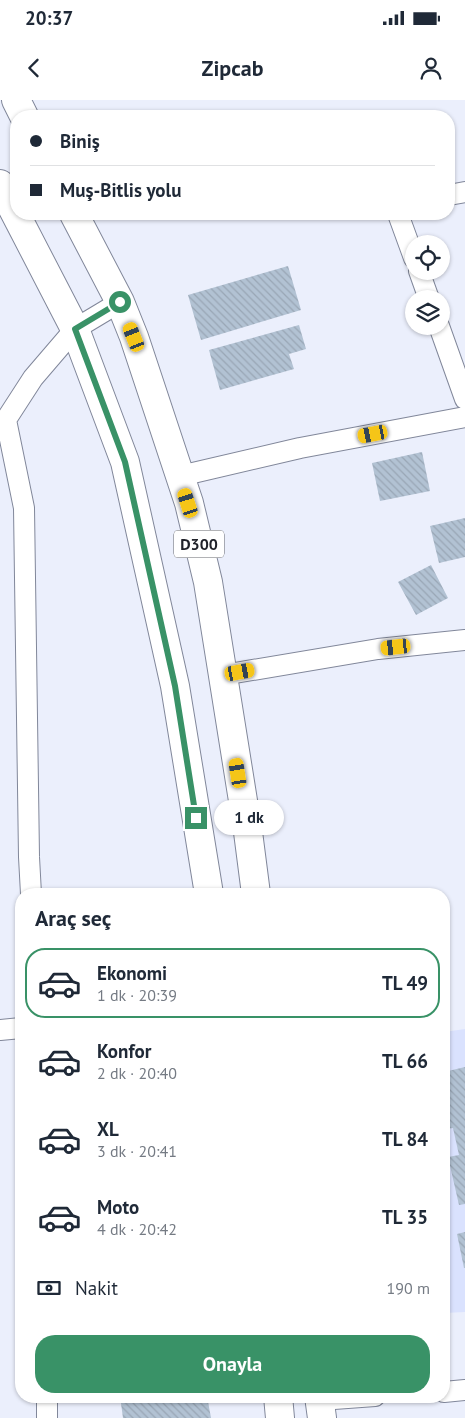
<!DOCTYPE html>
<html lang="tr">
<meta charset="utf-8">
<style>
body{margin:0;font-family:"PT Sans",sans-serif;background:#f6f6f7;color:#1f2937;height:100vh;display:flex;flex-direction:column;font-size:19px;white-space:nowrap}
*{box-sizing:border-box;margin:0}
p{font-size:16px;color:#747a83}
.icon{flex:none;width:28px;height:28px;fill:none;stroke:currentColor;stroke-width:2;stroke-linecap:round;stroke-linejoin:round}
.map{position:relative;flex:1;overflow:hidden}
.drawer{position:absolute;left:15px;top:788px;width:435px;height:515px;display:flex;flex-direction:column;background:#fff;border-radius:20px;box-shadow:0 1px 4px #0004}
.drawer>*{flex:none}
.banner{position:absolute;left:10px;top:10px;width:445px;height:110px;border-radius:20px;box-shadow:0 1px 4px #0004;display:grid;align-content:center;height:110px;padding:0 20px;background:#fff}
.tools{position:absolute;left:405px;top:135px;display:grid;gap:10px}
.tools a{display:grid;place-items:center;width:45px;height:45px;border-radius:50%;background:#fff;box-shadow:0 1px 4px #0004;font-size:25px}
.end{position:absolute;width:22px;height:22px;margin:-11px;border:6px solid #399267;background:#fff;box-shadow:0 0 0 2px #fff}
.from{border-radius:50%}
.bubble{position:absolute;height:35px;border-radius:18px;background:#fff;box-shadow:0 1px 4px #0004;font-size:16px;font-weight:700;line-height:35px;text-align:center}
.car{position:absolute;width:15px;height:30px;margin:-15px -8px;border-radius:6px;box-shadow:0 0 4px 1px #0007;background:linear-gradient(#f5c518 24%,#345 0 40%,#f5c518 0 76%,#345 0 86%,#f5c518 0)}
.banner b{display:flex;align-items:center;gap:18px;height:48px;font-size:19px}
.banner b+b{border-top:1px solid #e0e1e3}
.banner i{width:12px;height:12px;background:#1f2937}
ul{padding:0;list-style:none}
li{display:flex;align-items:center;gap:15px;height:70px;margin:0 10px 8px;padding:0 10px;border:2px solid transparent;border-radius:20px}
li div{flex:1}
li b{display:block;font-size:19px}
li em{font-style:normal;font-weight:700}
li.current{border-color:#399267}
li>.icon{width:45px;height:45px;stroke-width:1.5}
h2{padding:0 20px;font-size:22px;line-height:60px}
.pay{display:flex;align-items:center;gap:12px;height:55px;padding:0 20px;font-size:19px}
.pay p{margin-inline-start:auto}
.cta{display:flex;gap:10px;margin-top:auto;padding:10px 20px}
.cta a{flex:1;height:58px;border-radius:20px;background:#399267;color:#fff;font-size:20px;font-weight:700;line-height:58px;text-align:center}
.status{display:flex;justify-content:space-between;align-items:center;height:35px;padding:0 25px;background:#fff;direction:ltr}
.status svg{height:14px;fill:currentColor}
header{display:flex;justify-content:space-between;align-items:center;height:65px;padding:0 20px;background:#fff;font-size:22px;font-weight:700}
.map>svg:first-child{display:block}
.built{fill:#dae2fe}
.building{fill:url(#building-back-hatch)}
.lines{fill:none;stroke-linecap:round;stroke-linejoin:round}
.street-casing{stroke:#81879a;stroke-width:22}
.highway-casing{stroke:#81879a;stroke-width:30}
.street{stroke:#fff;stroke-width:20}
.highway{stroke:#fff;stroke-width:28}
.route{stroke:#399267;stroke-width:6}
.labels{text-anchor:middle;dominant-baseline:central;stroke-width:4.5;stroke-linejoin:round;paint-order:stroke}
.shield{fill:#fff;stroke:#63646a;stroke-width:1}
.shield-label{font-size:16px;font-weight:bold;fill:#20222a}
</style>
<div class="status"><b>20:37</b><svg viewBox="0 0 49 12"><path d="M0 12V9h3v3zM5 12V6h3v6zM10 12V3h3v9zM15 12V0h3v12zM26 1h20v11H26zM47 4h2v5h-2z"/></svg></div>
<header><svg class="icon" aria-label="back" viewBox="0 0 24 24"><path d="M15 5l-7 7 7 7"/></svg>Zipcab<svg class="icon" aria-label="person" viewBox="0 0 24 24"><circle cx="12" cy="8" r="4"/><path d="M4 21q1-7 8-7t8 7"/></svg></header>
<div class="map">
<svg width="465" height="1318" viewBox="0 0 465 1318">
<defs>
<pattern id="building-back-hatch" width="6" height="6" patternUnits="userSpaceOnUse" patternTransform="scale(1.25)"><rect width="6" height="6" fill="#b2c2d3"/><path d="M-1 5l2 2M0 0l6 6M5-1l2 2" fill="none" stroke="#99a6b5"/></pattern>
</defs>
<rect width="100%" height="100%" fill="#ebeffc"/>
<path class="built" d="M465,929V1212L444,1213V932Z"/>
<path class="building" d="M288,166L301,210L201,240L188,195Z
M299,225L306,249L289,254L294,269L220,290L209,250Z
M422,352L430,391L380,401L372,363Z
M465,418V457L439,463L430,426Z
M431,465L448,498L416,515L398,482Z
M465,967V1104L459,1105L448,1057L459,1055L453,1028L445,1029L444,1025V972Z
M465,1132V1168H464L457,1134Z
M120,1296H207L211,1318H123Z"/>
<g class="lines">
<g class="street-casing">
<path id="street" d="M449,95L465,92
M398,114L414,158
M419,171L429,199
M439,226L465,299
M6,320L24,408L29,757L31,794
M0,329L33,278L75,229L120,202
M180,376L300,348L465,317
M223,575L378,549L465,540
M0,930L21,928
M444,1292L465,1290
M47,1296V1318
M320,1300L375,1296"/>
</g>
<g class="highway-casing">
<path id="highway" d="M16,0L24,16
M0,84L75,229L125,362L175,586L209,794
M74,114L120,202L134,237L189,403L208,482L248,732L256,794
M278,1296L280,1318
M319,1296L322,1318"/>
</g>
<use href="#street" class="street"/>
<use href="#highway" class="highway"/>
</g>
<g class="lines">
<path class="route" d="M120,202L75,229L125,362L175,586L196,718"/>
</g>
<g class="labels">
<rect class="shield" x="174" y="430.5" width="50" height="27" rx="4"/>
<g class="shield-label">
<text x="199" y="444">D300</text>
</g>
</g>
</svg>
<div class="tools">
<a><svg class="icon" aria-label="locate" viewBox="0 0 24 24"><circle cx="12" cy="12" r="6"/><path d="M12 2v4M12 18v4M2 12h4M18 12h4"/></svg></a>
<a><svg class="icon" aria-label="layers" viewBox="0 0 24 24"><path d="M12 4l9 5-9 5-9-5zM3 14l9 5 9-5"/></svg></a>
</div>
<i class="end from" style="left:120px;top:202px"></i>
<i class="end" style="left:196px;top:718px"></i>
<div class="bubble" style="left:214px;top:700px;width:70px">1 dk</div>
<i class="car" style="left:134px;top:237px;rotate:338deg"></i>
<i class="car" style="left:373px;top:334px;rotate:259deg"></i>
<i class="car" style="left:188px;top:403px;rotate:342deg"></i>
<i class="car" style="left:396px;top:547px;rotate:264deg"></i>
<i class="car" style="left:240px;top:572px;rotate:80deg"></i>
<i class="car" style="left:238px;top:673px;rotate:351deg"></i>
<div class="banner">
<b><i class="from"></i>Biniş</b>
<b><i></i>Muş-Bitlis yolu</b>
</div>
<section class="drawer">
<h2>Araç seç</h2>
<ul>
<li class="current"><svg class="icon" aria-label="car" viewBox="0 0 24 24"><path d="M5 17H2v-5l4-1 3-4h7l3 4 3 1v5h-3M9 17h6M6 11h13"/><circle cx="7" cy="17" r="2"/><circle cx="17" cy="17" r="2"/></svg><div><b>Ekonomi</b><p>1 dk · 20:39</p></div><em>TL 49</em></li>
<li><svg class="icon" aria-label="car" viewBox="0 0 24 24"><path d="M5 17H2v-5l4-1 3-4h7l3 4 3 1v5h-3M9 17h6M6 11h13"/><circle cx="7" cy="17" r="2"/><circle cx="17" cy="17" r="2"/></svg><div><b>Konfor</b><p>2 dk · 20:40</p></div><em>TL 66</em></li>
<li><svg class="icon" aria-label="car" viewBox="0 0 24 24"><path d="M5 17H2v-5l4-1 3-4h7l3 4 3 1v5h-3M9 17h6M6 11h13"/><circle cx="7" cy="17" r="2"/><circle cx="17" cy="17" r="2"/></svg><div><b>XL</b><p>3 dk · 20:41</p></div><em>TL 84</em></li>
<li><svg class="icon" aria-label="car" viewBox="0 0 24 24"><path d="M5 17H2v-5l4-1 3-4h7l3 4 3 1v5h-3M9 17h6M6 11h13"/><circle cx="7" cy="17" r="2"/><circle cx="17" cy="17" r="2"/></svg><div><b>Moto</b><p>4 dk · 20:42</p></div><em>TL 35</em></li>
</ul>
<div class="pay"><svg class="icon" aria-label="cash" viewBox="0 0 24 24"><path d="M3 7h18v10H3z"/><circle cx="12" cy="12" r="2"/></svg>Nakit<p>190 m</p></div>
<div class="cta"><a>Onayla</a></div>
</section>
</div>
